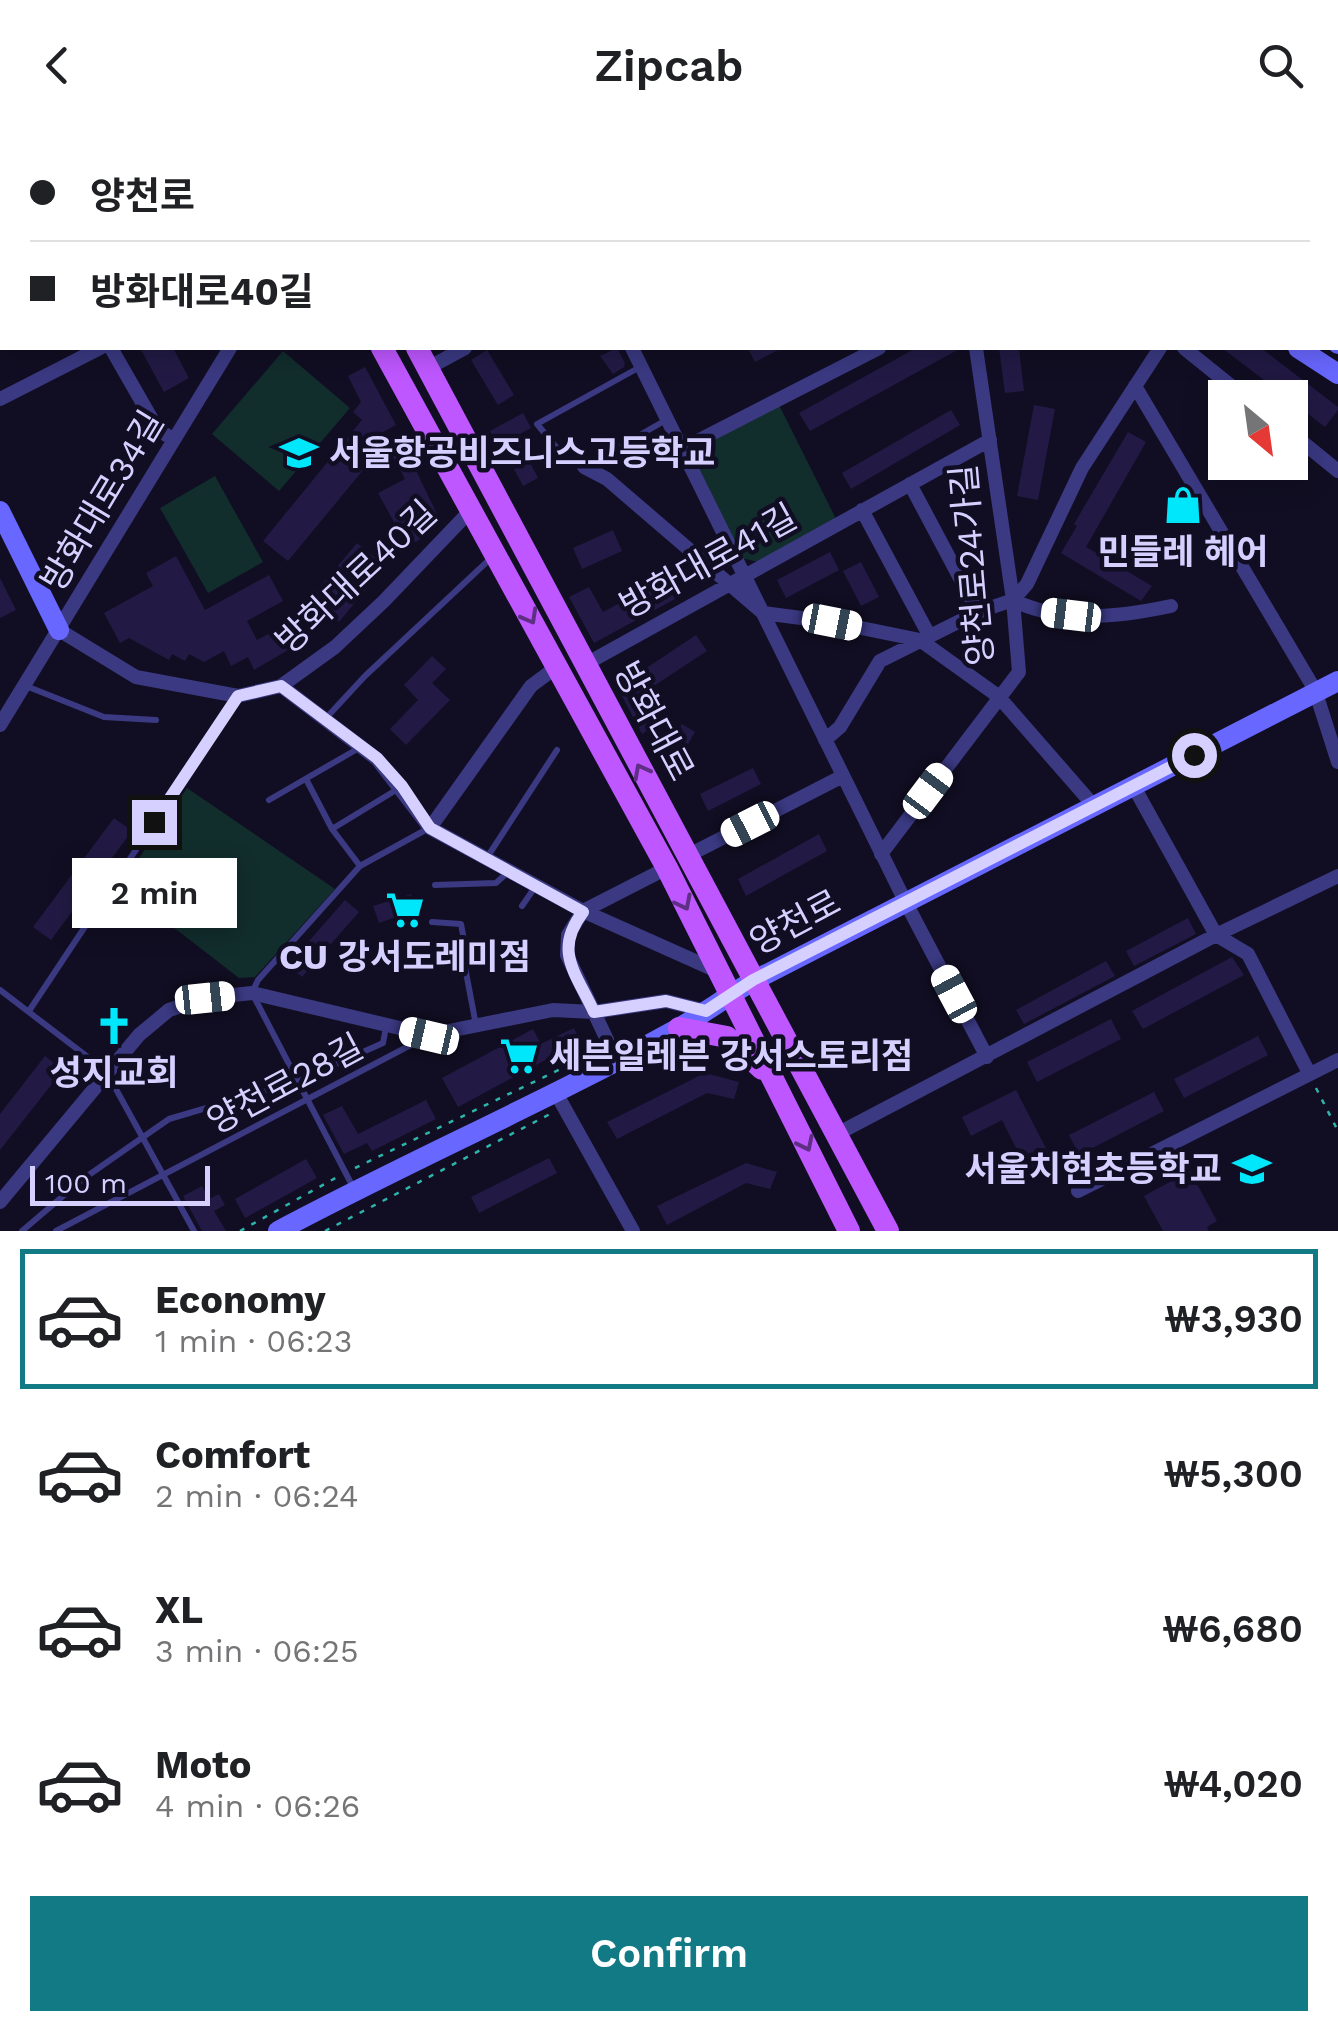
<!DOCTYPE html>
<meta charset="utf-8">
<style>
body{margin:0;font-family:"Work Sans","Noto Sans KR",sans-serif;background:#f2f2f2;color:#202124;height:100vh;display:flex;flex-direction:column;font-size:38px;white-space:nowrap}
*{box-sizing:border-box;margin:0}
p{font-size:32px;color:#757577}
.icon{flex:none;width:55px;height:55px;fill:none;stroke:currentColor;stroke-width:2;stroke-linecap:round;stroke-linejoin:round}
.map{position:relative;height:1101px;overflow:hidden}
.drawer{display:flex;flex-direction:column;background:#fff;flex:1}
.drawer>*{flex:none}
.hud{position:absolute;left:0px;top:0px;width:1340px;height:220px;box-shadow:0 5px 25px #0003;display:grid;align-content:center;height:220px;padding:0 30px;background:#fff}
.needle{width:65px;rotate:151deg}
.fabs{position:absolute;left:1208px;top:250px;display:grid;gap:20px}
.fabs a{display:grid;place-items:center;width:100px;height:100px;border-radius:0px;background:#fff;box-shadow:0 5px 25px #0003;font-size:50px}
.scale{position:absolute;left:30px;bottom:25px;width:180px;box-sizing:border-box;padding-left:10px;border:5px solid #d5d0ff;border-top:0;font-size:28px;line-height:35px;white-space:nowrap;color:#d5d0ff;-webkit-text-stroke:8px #110e23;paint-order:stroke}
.end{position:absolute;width:45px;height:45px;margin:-22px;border:12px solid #d5d0ff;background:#111;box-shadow:0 0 0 5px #111}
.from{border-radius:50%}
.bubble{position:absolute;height:70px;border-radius:0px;background:#fff;box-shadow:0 5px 25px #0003;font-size:32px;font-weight:600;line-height:70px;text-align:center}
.car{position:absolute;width:30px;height:60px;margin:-30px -15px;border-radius:12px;box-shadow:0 0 8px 2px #0007;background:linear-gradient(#fff 24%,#345 0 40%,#fff 0 76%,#345 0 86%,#fff 0)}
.hud b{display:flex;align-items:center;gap:35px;height:95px;font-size:38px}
.hud b+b{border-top:2px solid #e0e0e0}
.hud i{width:25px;height:25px;background:#202124}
ul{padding:18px 0 0;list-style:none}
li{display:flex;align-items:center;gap:30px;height:140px;margin:0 20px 15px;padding:0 10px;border:5px solid transparent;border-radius:0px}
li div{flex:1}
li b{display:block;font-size:38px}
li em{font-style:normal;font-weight:600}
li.on{border-color:#127a85}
li>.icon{width:90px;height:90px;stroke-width:1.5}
.primary-button{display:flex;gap:20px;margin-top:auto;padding:20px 30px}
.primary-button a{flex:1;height:115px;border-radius:0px;background:#127a85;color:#fff;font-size:40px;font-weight:600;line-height:115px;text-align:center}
header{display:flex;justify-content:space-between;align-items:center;height:130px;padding:0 30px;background:#fff;font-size:45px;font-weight:600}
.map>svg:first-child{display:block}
.green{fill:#112d2c}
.building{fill:#221a44}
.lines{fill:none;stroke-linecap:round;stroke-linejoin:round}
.path{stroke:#2eb5ab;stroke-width:2.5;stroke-dasharray:5 8;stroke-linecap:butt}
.lane{stroke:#3a3982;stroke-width:6}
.street{stroke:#3a3982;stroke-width:14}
.secondary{stroke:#6867ff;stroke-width:20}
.primary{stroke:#be57ff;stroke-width:22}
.oneway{stroke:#5f2f86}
.route{stroke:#d5d0ff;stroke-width:12}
.labels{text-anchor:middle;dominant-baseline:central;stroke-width:9;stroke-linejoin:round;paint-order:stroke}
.poi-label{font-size:35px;font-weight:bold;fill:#d5d0ff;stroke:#110e23}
.street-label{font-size:35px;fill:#d5d0ff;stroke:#110e23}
</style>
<header><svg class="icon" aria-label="back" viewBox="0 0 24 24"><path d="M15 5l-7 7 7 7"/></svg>Zipcab<svg class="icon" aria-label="search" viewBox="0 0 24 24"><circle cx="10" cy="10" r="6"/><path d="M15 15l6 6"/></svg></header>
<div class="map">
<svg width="1338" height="1101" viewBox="0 0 1338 1101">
<rect width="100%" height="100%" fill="#110e23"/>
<path class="green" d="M283,221L350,278L279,361L212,304Z
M779,275L836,389L758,432L742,428L695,330L701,313Z
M215,346L263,432L208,463L160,378Z
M187,658L335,759L255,847L239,848L120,756Z"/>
<path class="building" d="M140,218H173L189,248L164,262Z
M617,218L625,233L624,237L613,244L600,226Z
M748,218H782L755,232Z
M916,218H961L810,301L799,283Z
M999,218H1019L1024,261L1005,263Z
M1222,218H1261L1338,277V280L1325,297Z
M487,220L514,265L498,275L471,230Z
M365,237L396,295L372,308L383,316L288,431L263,411L362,290L353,282L361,272L348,246Z
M1034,275L1055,279L1038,370L1017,366Z
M951,280L960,295L851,359L842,343Z
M523,283L531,298L516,306L538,348L523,356L501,314L498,316L490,301Z
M1128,302L1146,312L1086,417L1152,456L1141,471L1061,423L1077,396L1074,394Z
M403,314L439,388L429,405L407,416L378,363L405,349L393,327Z
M613,400L622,421L582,439L573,418Z
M357,413L385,436L339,492L311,468Z
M830,422L839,440L786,468L777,450Z
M176,426L205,480L269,445L283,471L247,491L257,510L293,491L296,496L302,493L310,507L254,540L248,527L231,536L224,521L204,532L189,524L185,531L172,524L169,530L129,508L120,513L104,483L153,456L146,443Z
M861,432L879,467L861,476L843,441Z
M0,448L16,480L0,488Z
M664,449L675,469L594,513L569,467L589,457L603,482Z
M696,505L707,521L643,563L658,594L642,604L612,547L629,537L636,545Z
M432,526L446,539L432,553L450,570L406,615L390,599L418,570L404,555Z
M682,594L695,602L682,625L668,618Z
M753,638L761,654L708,681L700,664Z
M114,688L132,701L51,810L33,797Z
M819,704L827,721L746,766L738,749Z
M411,764L416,780L379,793L373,776Z
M345,770L359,782L302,847L288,835Z
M1188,788L1196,804L1134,836L1126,821Z
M1232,827L1244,845L1143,899L1132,881Z
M1106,831L1115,846L1024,894L1016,880Z
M1111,889L1121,909L1037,952L1027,932Z
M574,898L584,918L554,932L551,927L458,977L442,948L533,899L541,914Z
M1258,906L1268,925L1184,968L1174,949Z
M45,926L63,940L0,1020V984Z
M705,943L739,952L734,969L707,963L617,1009L607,992Z
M1016,960L1055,1036L1031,1048L1002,990L971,1006L962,987Z
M1154,962L1164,981L1079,1025L1069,1005Z
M426,970L436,989L372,1021L367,1013L344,1024L323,985L342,976L358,1004Z
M549,1028L557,1043L479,1083L471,1067Z
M306,1029L317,1048L245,1088L235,1069Z
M746,1033L777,1042L770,1059L746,1053L667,1095L657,1076Z
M1190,1041L1217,1091L1207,1097L1209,1101H1163L1144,1066Z
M202,1056L209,1069L219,1064L225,1075L214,1081L226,1101H202L183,1066Z"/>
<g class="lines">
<path class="path" d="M1316,958L1338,1001
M355,1038L596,922
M240,1101L339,1046
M325,1101L550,984"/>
<path class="lane" d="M640,237L537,294L566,329L584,337L666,290
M26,556L104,587L156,590
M327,587L365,546L490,429
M306,649L332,699L360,736
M269,670L359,618
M332,699L401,657
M488,726L557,620
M435,755L496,753L507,743
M522,776L535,757
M432,792L461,794L467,827L464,832L476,895
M0,860L106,941L194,1101
M29,881L238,566
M354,1059L252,863L258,850L360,736L429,698
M22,1101L83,1049L169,989L298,951L383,913L386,897
M56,1101L428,906"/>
<path class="street" d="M525,0L526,2
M932,0L933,2
M1337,0L1338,3
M356,2L358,0
M860,2L864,0
M998,2L1003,0
M1266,2L1270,0
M111,218L158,300L173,309
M632,218L905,771L987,927
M1184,218L1246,268
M428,238L465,218
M1135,256L1315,560L1338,632
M0,269L100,218
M1290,302L1338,341
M682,319L879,218
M584,337L607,349L763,483L832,492L920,510L998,566L1094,676
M910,354L978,482
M862,380L929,505
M1013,470C1061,494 1119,487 1171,476
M59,500L136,547L238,566L281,556L335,517L384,471L472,379
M584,535L990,310
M281,556L377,629L430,698L583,781L715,840
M0,595L230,218
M825,610L840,597L880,531L978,482L1013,470L1027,454L1082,338L1160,218
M1134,657L1216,805L1248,824L1309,943
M430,698L531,556L558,536
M881,724L1019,542L1013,470L976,218
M687,726L843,646
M617,931L567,825L568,805L583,781L667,738
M556,963L633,1101
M835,1005L1216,805L1338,746
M1078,1061L1338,930
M0,1072L139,905L169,880L205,868L252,863L429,905L553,880L594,882L666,871L706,881"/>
<path class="secondary" d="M983,0L986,2
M1206,0L1208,2
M1338,213V214
M1298,218L1338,244
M0,381L59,500
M278,1101C409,1031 545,972 675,900C702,885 727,866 753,851L1338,551"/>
<path class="primary" d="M265,0L266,2
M300,0L301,2
M382,218L667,738L849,1101
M417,218L888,1101
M679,898L727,907L762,939"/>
</g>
<defs><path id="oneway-chevron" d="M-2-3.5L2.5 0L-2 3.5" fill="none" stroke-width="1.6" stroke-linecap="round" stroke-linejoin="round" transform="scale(2.5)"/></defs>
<g class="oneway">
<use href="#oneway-chevron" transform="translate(530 487) rotate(61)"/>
<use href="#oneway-chevron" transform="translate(641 641) rotate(-118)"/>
<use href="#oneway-chevron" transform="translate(684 773) rotate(63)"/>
<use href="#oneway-chevron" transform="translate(806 1014) rotate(64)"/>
</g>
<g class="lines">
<path class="route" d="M154,692L238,566L281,556L377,628L402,656L430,698L583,782C553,821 576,843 594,882L666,871L706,881L753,850L1194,625"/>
</g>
<defs>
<g id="school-bare" transform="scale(3)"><path d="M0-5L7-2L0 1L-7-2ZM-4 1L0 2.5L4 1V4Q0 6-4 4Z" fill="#00e6fb" stroke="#110e23" stroke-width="2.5" paint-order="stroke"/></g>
<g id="shop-bare" transform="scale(3)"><path d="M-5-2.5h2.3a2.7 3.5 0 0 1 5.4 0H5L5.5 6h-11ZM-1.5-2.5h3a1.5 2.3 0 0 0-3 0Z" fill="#00e6fb" stroke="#110e23" stroke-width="2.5" paint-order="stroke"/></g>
<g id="supermarket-bare" transform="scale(3)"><path d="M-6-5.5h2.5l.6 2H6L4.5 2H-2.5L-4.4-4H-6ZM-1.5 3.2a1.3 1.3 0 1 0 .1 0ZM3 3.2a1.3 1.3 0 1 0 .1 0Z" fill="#00e6fb" stroke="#110e23" stroke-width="2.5" paint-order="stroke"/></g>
<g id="church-bare" transform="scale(3)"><path d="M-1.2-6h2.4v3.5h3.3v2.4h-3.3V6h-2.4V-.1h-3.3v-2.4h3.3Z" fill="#00e6fb" stroke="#110e23" stroke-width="2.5" paint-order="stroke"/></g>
</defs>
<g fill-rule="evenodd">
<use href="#school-bare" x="299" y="323"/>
<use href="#shop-bare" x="1183" y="375"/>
<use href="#supermarket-bare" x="405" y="780"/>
<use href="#church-bare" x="114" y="896"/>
<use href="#supermarket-bare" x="519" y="926"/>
<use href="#school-bare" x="1252" y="1039"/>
</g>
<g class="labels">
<g class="poi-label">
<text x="329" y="323" text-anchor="start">서울항공비즈니스고등학교</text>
<text x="1183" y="422">민들레 헤어</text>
<text x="405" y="827">CU 강서도레미점</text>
<text x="549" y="926" text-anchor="start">세븐일레븐 강서스토리점</text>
<text x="114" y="943">성지교회</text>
<text x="1222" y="1039" text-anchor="end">서울치현초등학교</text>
</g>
<g class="street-label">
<text transform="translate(102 371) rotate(-59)">방화대로34길</text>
<text transform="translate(708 431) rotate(-29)">방화대로41길</text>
<text transform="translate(972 435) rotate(-95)">양천로24가길</text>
<text transform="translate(356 447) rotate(-43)">방화대로40길</text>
<text transform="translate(654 591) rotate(62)">방화대로</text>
<text transform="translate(795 792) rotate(-28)">양천로</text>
<text transform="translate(285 954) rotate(-28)">양천로28길</text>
</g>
</g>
</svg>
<div class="fabs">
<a><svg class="needle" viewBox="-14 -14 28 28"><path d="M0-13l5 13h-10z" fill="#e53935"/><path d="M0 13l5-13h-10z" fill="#757577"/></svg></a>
</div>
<div class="scale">100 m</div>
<i class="end from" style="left:1194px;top:625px"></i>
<i class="end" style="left:154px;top:692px"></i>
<div class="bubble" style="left:72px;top:728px;width:165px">2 min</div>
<i class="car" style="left:1071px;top:485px;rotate:277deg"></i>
<i class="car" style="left:832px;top:492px;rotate:101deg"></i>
<i class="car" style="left:928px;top:661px;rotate:37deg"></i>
<i class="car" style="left:750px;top:694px;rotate:243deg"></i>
<i class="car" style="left:954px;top:864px;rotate:332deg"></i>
<i class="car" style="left:205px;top:868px;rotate:84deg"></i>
<i class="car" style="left:429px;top:906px;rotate:283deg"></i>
<div class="hud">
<b><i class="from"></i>양천로</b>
<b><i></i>방화대로40길</b>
</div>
</div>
<section class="drawer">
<ul>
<li class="on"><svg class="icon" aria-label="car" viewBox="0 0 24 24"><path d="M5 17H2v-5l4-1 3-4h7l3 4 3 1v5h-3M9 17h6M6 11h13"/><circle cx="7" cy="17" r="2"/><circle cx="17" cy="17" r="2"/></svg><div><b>Economy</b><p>1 min · 06:23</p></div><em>₩3,930</em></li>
<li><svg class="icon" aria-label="car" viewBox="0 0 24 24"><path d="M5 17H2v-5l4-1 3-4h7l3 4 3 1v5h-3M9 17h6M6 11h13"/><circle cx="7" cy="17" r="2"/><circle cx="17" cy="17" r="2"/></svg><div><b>Comfort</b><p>2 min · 06:24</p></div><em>₩5,300</em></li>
<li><svg class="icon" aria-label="car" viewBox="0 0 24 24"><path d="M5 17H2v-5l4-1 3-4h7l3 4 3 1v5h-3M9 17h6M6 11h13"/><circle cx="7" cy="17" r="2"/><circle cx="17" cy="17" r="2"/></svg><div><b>XL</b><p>3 min · 06:25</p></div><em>₩6,680</em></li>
<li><svg class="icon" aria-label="car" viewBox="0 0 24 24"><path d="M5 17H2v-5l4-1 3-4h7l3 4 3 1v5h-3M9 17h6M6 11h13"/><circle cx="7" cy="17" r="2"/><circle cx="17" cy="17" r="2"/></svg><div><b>Moto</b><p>4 min · 06:26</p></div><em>₩4,020</em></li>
</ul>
<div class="primary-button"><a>Confirm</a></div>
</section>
